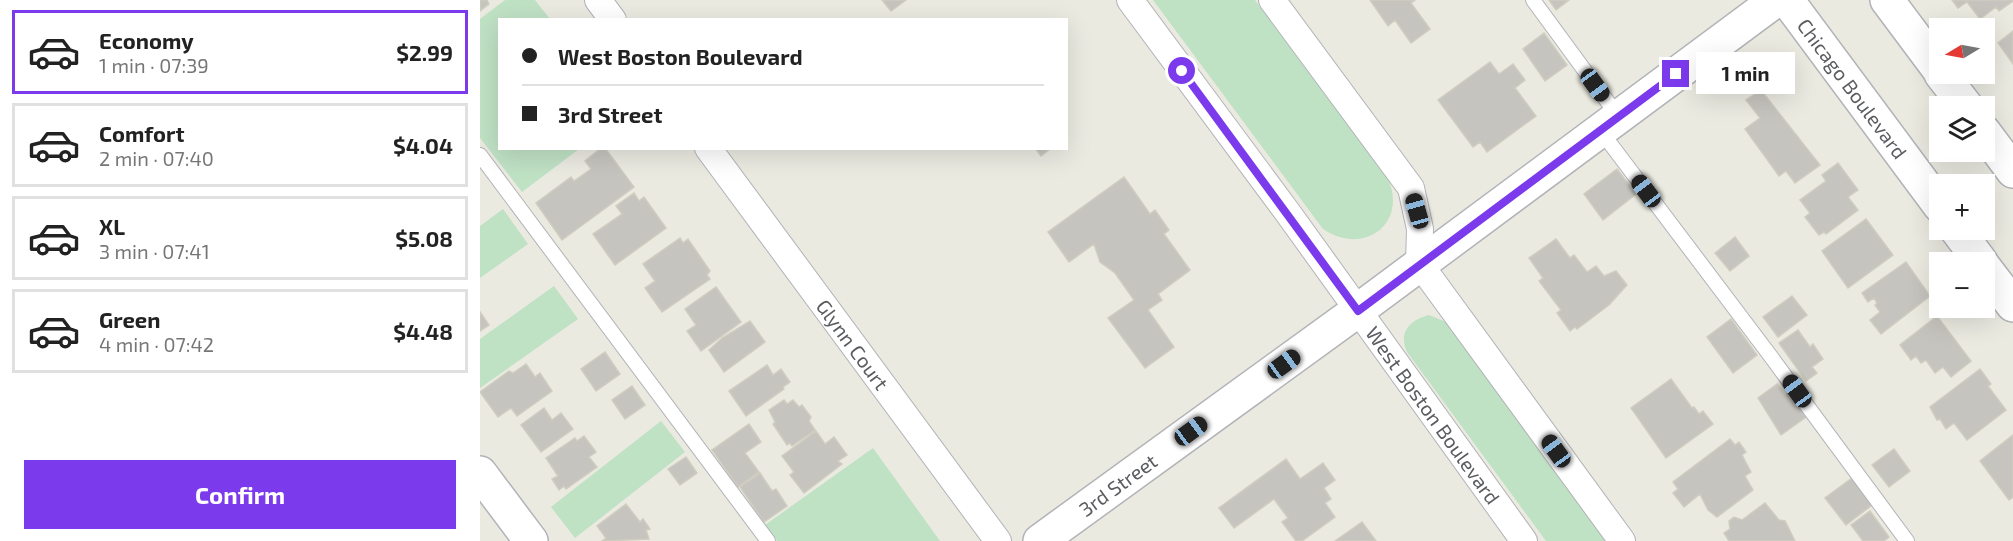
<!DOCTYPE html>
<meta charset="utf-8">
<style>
body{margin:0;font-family:"Exo 2",sans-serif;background:#f6f6f6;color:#222;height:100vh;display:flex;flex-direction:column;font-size:22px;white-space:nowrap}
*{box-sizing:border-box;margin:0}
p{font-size:20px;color:#767676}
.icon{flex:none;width:33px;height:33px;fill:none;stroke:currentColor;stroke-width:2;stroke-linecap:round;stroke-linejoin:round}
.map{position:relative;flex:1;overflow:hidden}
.side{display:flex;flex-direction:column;background:#fff;width:480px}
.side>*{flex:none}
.hud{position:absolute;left:18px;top:18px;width:570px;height:132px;border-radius:0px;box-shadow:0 6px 24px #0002;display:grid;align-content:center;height:132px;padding:0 24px;background:#fff}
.needle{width:39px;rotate:260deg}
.tools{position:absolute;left:1449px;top:18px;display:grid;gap:12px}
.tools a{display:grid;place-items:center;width:66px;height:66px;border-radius:0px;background:#fff;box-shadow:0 6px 24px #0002;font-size:30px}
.end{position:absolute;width:27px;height:27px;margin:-14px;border:8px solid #7c3aed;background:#fff;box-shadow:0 0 0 3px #fff}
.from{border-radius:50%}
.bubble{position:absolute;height:42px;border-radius:0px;background:#fff;box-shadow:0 6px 24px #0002;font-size:20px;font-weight:700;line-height:42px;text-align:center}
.car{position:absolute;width:18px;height:36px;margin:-18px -9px;border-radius:8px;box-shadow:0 0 4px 2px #0007;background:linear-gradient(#222 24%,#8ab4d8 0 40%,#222 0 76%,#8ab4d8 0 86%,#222 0)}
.hud b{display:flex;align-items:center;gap:21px;height:57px;font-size:22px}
.hud b+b{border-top:2px solid #e0e0e0}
.hud i{width:15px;height:15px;background:#222}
ul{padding:10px 0 0;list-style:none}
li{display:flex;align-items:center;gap:18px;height:84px;margin:0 12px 9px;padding:0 12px;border:3px solid #e0e0e0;border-radius:0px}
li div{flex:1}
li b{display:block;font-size:22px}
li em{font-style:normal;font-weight:700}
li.on{border-color:#7c3aed}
li>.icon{width:54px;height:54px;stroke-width:1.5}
.action{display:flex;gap:12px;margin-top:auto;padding:12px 24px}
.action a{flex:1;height:69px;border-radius:0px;background:#7c3aed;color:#fff;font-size:24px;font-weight:700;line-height:69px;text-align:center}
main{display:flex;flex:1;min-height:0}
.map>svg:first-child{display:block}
.green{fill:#bfe1c4}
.building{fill:#c6c4be;stroke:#cfcdc0;stroke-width:1.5}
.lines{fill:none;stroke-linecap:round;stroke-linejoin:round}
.service-casing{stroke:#b2b3b7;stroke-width:16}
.minor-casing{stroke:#b2b3b7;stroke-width:28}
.tertiary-casing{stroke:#b2b3b7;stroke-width:36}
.service{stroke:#fff;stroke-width:14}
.minor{stroke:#fff;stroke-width:26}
.tertiary{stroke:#fff;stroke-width:33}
.route{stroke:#7c3aed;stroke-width:8}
.labels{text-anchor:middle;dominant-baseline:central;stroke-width:5;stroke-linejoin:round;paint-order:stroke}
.street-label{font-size:20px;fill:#5a5c60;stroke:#fff}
</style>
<main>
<section class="side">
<ul>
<li class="on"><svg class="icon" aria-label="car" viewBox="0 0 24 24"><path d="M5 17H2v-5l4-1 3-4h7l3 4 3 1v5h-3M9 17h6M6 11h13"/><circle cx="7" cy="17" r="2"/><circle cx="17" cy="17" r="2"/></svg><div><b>Economy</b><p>1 min · 07:39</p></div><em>$2.99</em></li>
<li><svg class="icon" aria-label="car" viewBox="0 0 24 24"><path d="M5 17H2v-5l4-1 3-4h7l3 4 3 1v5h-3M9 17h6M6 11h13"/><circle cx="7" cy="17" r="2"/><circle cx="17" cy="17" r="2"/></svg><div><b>Comfort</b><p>2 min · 07:40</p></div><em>$4.04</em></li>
<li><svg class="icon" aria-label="car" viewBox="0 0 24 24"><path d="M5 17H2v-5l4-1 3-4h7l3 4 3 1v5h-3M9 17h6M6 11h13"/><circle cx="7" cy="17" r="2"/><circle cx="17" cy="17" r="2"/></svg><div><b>XL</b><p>3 min · 07:41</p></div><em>$5.08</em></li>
<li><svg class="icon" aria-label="car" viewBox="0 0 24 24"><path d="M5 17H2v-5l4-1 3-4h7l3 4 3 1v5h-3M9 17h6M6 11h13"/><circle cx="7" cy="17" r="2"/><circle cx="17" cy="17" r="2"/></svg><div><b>Green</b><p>4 min · 07:42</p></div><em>$4.48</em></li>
</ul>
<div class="action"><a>Confirm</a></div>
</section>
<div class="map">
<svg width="1533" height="541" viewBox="0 0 1533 541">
<rect width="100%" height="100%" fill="#ebeae1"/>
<path class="green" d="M25,0H55L70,19L20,20V148L99,149L42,192L0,138V19Z
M673,0H775L908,179C928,223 884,257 843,229Z
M23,209L48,244L0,278V226Z
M74,286L98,319L0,388V339Z
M949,315L966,322L1128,541H1066L927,352C918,332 930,320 949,315Z
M181,421L205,452L95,538L71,507Z
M393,448L460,541H297L285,525Z"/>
<path class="building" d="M0,0H7L9,4L0,11Z
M402,0H426L411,11Z
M890,0H935L931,3L950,29L931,43L915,20L908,26Z
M1069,0H1089L1076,10Z
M1472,0H1533V1L1519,11L1516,7L1500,19L1487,2L1478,8Z
M1533,31V64L1518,43Z
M1064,33L1087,65L1065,81L1043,49Z
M1010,62L1019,74L1033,64L1045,80L1035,88L1056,116L1007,152L1000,142L993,147L958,100Z
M1281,90L1340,165L1315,183L1306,171L1299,176L1265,129L1280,118L1266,100Z
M121,148H125L154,187L82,240L56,203L91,177L94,181L111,169L105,161Z
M555,148H571L561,156Z
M1358,163L1378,190L1368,197L1378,210L1346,234L1344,232L1339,235L1325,217L1330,213L1320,200L1346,181L1342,175Z
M1137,169L1156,194L1123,220L1104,194Z
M644,177L670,214L675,210L689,230L684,234L710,270L678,294L682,300L668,310L694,347L665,368L628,318L654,300L635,273L620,262L614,244L589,262L568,232Z
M154,193L159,201L164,197L186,228L135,265L113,234L142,214L136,206Z
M1386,219L1413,255L1368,288L1342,251Z
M1255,237L1269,256L1250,271L1235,253Z
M200,238L203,243L208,239L230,271L227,275L230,279L182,312L165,288L175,281L163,264Z
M1076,239L1090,258L1094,255L1107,272L1116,266L1124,276L1136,271L1147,285L1129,305L1097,329L1095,327L1090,331L1077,313L1081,310L1059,281L1063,278L1049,258Z
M1426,262L1450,296L1401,334L1390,320L1400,312L1395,305L1397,303L1394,298L1388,302L1382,293Z
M236,287L261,322L221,351L207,331L216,325L205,309Z
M1312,296L1327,315L1298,337L1283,317Z
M0,312L9,325L0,331Z
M1457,316L1491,361L1471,377L1463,367L1455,373L1446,360L1441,363L1436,356L1431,360L1420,345Z
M1251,319L1277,355L1253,373L1227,337Z
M270,321L285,342L244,372L229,350L242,338Z
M1318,330L1330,347L1333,344L1343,359L1332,367L1337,373L1326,381L1299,343Z
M125,352L140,374L116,391L101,369Z
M46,364L55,377L60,373L72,391L37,416L31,408L18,417L0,392L29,371L33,373Z
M287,365L293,375L301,369L310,382L303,387L304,389L266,416L249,391Z
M1500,369L1511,384L1508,386L1526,410L1487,440L1474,423L1466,429L1460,419L1457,420L1450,407Z
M1191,379L1212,408L1214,407L1219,414L1223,411L1233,424L1186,458L1151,408Z
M1297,384L1305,395L1308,393L1326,417L1301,435L1278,398Z
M152,386L165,405L145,419L132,400Z
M304,400L307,404L313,400L319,407L322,405L331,417L329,421L335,430L312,446L310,443L307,445L293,424L295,422L289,410Z
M64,408L72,420L81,413L93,429L61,452L41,425Z
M269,424L281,442L265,453L279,472L258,487L232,450Z
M336,431L345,444L354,437L367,455L358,461L362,464L324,493L310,475L314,472L302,456Z
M1533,435V497L1529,500L1500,461Z
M104,436L116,452L109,457L117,467L86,489L84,486L79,490L72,479L78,476L66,458L95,438L97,441Z
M1250,439L1255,445L1259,442L1266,452L1262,455L1271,472L1265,476L1273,490L1237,517L1228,510L1220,494L1204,507L1193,493L1198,489L1193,482Z
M1414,449L1430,471L1409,487L1392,465Z
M206,457L217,473L200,485L188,469Z
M806,459L820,479L843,463L855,480L844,488L851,499L845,503L855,517L822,541H816L802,522L808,518L794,499L754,528L739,508Z
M280,473L292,491L296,489L307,506L284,522L260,487Z
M1372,478L1392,505L1366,525L1345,498Z
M1285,503L1299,520L1305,521L1315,541H1249L1244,533L1250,529L1249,521L1254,517L1262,520Z
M146,504L160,522L163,519L170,529L166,530L169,539L122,541L126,538L117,526Z
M1390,511L1409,537L1404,541H1383L1371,525Z
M882,522L896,541H855Z"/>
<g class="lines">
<g class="service-casing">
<path id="service" d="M1053,0L1138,116
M1120,130L1289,354L1427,541
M0,155L288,541"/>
</g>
<g class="minor-casing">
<g id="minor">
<path d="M118,0L133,20"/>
<path id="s1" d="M650,0L808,213L1044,541"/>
<path d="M792,0L931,188L940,229L939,263L1142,541"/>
<path id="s2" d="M228,148L518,541"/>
</g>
</g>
<g class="tertiary-casing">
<g id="tertiary">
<path id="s3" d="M1307,0L1460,206"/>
<path d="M1407,0L1460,71"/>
<path d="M1461,74L1486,106"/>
<path d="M1504,132L1533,171"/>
<path d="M1477,230L1501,262"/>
<path d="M1504,267L1533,305"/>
<path d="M0,473L51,541"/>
<path id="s4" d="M560,541L877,311L1296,0"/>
</g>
</g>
<use href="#service" class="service"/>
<use href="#minor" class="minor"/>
<use href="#tertiary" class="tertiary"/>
</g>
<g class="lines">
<path class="route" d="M702,71L878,311L1196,74"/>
</g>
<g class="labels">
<g class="street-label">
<text stroke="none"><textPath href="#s3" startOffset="110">Chicago Boulevard</textPath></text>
<text stroke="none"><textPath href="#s2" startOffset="244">Glynn Court</textPath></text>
<text stroke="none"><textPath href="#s1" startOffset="514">West Boston Boulevard</textPath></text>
<text stroke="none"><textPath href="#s4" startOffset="96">3rd Street</textPath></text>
</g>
</g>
</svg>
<div class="tools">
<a><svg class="needle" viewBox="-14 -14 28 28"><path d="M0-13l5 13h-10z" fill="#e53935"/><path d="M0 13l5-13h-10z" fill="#767676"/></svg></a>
<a><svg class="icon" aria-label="layers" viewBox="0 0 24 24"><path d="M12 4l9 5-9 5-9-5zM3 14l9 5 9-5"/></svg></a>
<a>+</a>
<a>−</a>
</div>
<i class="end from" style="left:702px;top:71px"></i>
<i class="end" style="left:1196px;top:74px"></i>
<div class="bubble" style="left:1216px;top:52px;width:99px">1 min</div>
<i class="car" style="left:1115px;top:85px;rotate:144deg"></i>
<i class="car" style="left:1166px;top:191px;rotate:323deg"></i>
<i class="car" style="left:937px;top:211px;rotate:344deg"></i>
<i class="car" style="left:804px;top:364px;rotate:54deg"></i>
<i class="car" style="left:1317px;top:391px;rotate:324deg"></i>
<i class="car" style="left:711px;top:431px;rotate:54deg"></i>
<i class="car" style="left:1076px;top:451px;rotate:324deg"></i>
<div class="hud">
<b><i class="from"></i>West Boston Boulevard</b>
<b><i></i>3rd Street</b>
</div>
</div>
</main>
